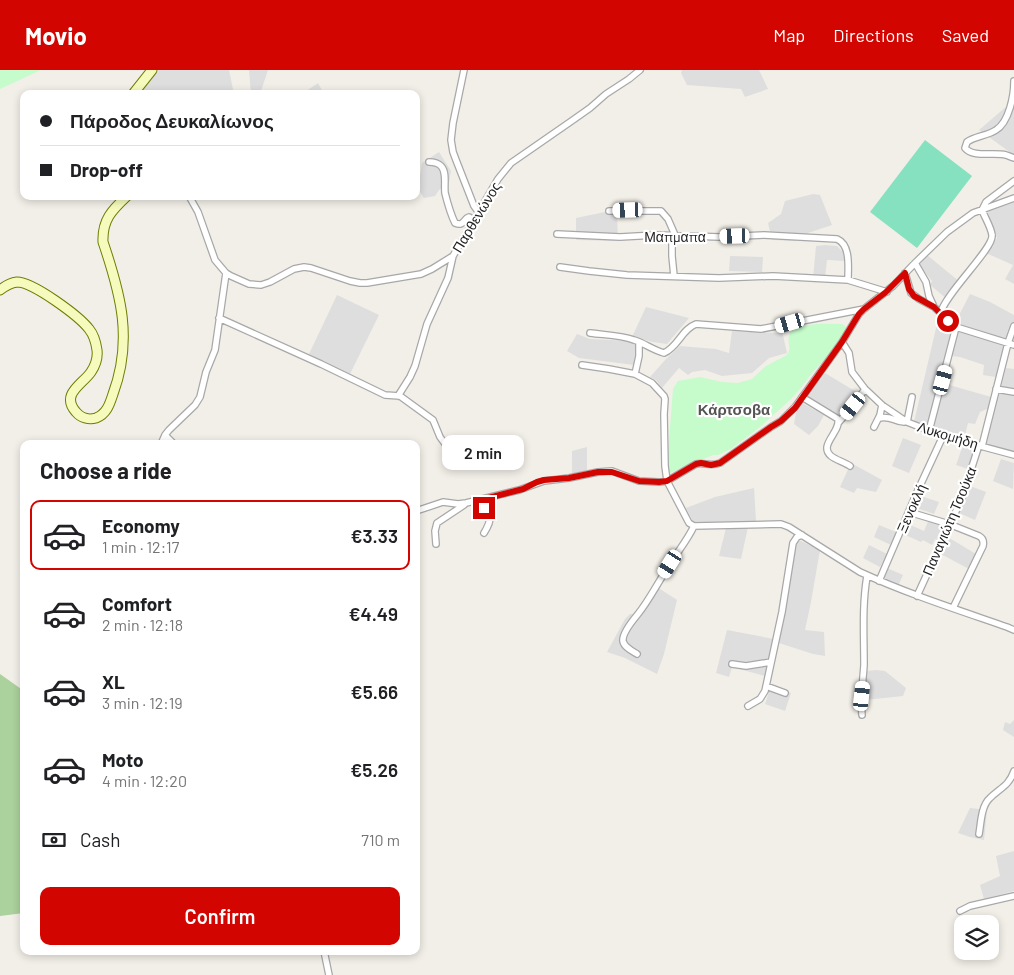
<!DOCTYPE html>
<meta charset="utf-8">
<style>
body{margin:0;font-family:Barlow,sans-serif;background:#f6f6f6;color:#202124;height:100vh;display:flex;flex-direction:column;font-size:19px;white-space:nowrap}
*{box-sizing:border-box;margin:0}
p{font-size:16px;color:#757577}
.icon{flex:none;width:28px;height:28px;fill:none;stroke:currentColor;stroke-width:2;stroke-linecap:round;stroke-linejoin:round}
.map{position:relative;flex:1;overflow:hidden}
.side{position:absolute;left:20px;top:370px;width:400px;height:515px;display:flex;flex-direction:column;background:#fff;border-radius:10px;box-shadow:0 2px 8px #0003}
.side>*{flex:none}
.banner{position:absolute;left:20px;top:20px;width:400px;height:110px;border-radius:10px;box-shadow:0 2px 8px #0003;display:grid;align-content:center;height:110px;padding:0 20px;background:#fff}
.buttons{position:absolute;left:954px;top:845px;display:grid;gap:10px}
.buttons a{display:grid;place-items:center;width:45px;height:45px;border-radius:10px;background:#fff;box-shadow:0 2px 8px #0003;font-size:25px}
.end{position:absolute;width:22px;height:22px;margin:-11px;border:6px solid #d20500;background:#fff;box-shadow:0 0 0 2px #fff}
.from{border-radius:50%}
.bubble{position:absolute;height:35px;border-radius:10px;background:#fff;box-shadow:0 2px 8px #0003;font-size:16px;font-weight:600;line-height:35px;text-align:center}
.car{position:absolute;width:15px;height:30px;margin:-15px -8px;border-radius:6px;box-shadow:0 0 4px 1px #0007;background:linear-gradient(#fff 24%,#345 0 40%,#fff 0 76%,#345 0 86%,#fff 0)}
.banner b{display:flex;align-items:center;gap:18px;height:48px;font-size:19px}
.banner b+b{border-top:1px solid #e0e0e0}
.banner i{width:12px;height:12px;background:#202124}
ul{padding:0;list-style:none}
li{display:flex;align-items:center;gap:15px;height:70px;margin:0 10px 8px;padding:0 10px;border:2px solid transparent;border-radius:10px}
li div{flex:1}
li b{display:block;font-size:19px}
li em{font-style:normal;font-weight:600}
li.selected{border-color:#d20500}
li>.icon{width:45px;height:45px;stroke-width:1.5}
h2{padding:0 20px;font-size:22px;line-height:60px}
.pay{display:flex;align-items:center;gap:12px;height:55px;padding:0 20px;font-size:19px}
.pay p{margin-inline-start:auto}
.action{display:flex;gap:10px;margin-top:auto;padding:10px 20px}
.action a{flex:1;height:58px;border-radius:10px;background:#d20500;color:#fff;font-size:20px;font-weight:600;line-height:58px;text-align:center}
header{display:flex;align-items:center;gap:30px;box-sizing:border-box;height:70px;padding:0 25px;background:#d20500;color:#fff}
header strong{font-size:24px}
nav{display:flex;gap:28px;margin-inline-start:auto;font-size:18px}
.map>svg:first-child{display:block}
.residential{fill:#dfdede}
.forest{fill:#abd19c}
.park{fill:#c6fbcb}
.pitch{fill:#86e1c0}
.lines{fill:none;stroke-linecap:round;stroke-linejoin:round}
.street-casing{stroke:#a8a8a8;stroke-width:8}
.secondary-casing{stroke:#6d7d03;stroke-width:11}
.street{stroke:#fff;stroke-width:5.5}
.secondary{stroke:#f6fbbd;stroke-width:9}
.route{stroke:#d20500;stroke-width:6}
.labels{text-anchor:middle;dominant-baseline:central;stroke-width:4.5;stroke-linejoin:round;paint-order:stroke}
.street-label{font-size:14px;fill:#212121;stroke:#fff}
.neighbourhood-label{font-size:15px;font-weight:bold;fill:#545454;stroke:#fff}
</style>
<header>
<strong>Movio</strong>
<nav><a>Map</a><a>Directions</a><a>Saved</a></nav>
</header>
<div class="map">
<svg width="1014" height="905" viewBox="0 0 1014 905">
<rect width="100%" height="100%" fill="#f2efe8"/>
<path class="residential" d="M159,0H229L234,24H136Z
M249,0H268L260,24H251Z
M682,0H759L768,19L745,27L741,19L687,15L681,3Z
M318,13L324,24H302Z
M1014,30V85L979,60Z
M439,82L451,101L449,112L439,120L435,126L424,128L418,119L422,93Z
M813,124L820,125L832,155L808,163L796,171L772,170L768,153L781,144L785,131Z
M1014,132V214L1005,209L1013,195L986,183L997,168L987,142Z
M605,142L617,144L618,171L576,170V148Z
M825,175L837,176L842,181L844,185L845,191L827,190L825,208L813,209L816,176Z
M927,185L960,212L947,229L930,215L932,211L918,194Z
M730,186L763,187L762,202L729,201Z
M970,224L990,232L1014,245V272L1007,269L996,307L983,305L984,295L960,287L951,286L960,256L955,253Z
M337,225L379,245L350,304L309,284Z
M646,237L689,248L667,274L653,272L632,267Z
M937,254L953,259L939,312L998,329L1006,298L1014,299V384L985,377L994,341L987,339L980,342L975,354L968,353L963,373L914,352Z
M732,261L777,263L782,261L787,283L769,288L752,303L722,306L705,300L692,302L688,305L679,298L662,318L656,310L650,307L666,289L680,276L716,279L729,283Z
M577,264L590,269L632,271L636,274L634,295L579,288L567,281Z
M825,303L863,326L843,351L806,327Z
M802,333L824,345L818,356L809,365L794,354L796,343Z
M903,368L921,375L909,403L892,396Z
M963,375L974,378L968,399L956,395Z
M587,377V400L572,404V381Z
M1001,389L1014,393L1013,419L993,411Z
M851,393L882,410L876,422L857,418L854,423L840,417Z
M970,416L986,422L975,450L959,443Z
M754,418L756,451L696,454L693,451L686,438L715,427Z
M918,425L939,432L934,444L914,437Z
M929,449L945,456L939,471L935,469L932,475L923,470L921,472L901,463L906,453L924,461Z
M879,455L896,462L891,475L874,467Z
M748,457L741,489L719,486L726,458Z
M946,466L976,484L969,499L939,483Z
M799,470L820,480L811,532L805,560L824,562L825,586L813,584L779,573L795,479Z
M869,475L887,484L880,497L863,488Z
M887,498L903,505L898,516L882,510Z
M654,515L677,530L664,584L657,604L625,588L607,582L625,549L630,544H634Z
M727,560L774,569L765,606L732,597L729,607L716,603Z
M876,600L885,601L906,618L903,626L865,630L867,601Z
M771,616L791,623L785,641L765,634Z
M1014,650V667L1003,660L1005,652L1010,654Z
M970,738L987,740L984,770L970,767L958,763Z
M1014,781V821L984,829L980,815L1000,806L996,786Z"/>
<path class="forest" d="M0,604L24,621V843L0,846Z"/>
<path class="park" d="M0,0H41L0,19Z
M842,254L846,257L843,266L831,283L812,303L800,319L790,330L760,357L731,379L718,385H713L701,390L670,403L667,397L673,319L678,311L700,307L722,312L738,313L752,309L766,296L787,285C792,278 787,273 789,266C792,251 831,254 842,254Z"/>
<path class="pitch" d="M925,70L972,106L917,178L870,142Z"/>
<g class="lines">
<g class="street-casing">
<path id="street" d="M464,0L453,53L451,70L453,82L456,90L474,136L479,143
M1014,11C1014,26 1009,52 996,60C987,66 975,66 967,72L965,78C973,88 994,82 1006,85C1007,85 1013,88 1014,88
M429,92C433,92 438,93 441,96C447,102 444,114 445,123C447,131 451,145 455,153C462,156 463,152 467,148L469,147L474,150
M189,126L198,142L215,190L226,203L231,206L249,214L261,215L270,212L294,199L304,197L311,198L350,211L360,213H367L421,204L432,199L453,186L498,109L511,93L573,50L590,38L606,24L629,9L640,0
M609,141H661L668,149L675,165
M557,164L620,167L656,165L720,167L764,165L837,169C851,175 848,197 848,210
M672,165V186L674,206
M915,193L926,212L929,226L934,237L956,257L1014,275
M560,197L589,201L627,205L719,208L773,206L848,210L887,222
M905,203L911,223L919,229L932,236
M941,242C946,223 994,178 992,165C991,157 985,148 982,140L986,132L1014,111
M219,248L321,294L385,325L400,326L433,350L440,367L448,378
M590,263C605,265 620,265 634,270C644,273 653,280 664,283C678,277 682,259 696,254L761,259L864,239
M842,272L849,283L852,302L865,319L882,335L907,352L943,366L1014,385
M582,295L609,299L635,304L652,313L664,326L665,329L664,344L665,396L667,411L689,453L694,456L781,454L789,457L860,502C908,524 958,540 1007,557L1014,560
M635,304L639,286V272
M996,319L1014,322
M398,326L410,307L415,296L427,254L448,208L453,186
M802,327L838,349C841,362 818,375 831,386C836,390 844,392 850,396
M879,348C891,345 894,352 904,352
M839,352L853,336L865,319
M907,352L912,327
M874,357L880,345L882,335
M929,361L956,257
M165,365L174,374
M161,374L165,365L169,360L195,335L200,327L206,302L215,280L226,203
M982,376L1008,273L1014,256
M484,429C484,438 485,437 489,444C492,450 487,458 484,463
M416,441L443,432L458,434L466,433L519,420L544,411L569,408L598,402L612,401L639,411L659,412L667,411L696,394C705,392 709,397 720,393L771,357L781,351L795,337L842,272L859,244L864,239L893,216L915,193L947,162L973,143L1014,128
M909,442L949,454L979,466C983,468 984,471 983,476L953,538
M436,474L435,461L437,453L464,435
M879,511L918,420L943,366
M917,526L962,428L979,375
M637,584C632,581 624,577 623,571C622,564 633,550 638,544C650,529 658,512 669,496C677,482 687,471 694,456
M732,594L746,596L771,592
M766,616L785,623
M748,636L760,629L765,621L782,542L793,473L797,467L802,465
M862,645C860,629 863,611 864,595C864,564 862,536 867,506
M979,764C981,753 981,736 990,728C1000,718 1009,716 1014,701
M960,841L970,836L1014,826
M324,881L329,905"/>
</g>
<g class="secondary-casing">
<path id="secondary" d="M133,24L152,0
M0,220C5,216 10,213 17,212C33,212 79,246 89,259C94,265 96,273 97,280C98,288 95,296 91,302C83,314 60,324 76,342C81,348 89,350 96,348C107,344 110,333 113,324C133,270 121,225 103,172C102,150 112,140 127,126"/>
</g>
<use href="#street" class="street"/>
<use href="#secondary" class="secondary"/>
</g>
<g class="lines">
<path class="route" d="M484,438V429L523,419L537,412L544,410L569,408L598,402H612L639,411L659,412L667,411L696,394L701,393L711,395L720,393L771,357L781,351L795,338L842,272L859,244L864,239L886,222L905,203L909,219L914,226L934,237L948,251"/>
</g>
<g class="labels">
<g class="street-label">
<text transform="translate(476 147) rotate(-59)">Παρθενώνος</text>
<text x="675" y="166">Μαπμαπα</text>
<text transform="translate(948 365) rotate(17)">Λυκομήδη</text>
<text transform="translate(911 438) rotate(-66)">Ξενοκλή</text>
<text transform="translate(949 451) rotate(-67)">Παναγιώτη Τσούκα</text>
</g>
<g class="neighbourhood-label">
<text x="734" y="339">Κάρτσοβα</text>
</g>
</g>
</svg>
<div class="buttons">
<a><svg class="icon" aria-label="layers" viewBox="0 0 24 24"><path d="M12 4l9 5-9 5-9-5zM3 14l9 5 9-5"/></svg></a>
</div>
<i class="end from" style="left:948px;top:251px"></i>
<i class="end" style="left:484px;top:438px"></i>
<div class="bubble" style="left:442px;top:365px;width:82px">2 min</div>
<i class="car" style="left:628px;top:140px;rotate:268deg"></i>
<i class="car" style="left:735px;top:166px;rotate:268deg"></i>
<i class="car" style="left:790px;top:253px;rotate:254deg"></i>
<i class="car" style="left:943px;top:310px;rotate:15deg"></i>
<i class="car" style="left:853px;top:336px;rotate:219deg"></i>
<i class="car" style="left:670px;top:494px;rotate:212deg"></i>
<i class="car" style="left:862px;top:626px;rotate:6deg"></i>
<div class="banner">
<b><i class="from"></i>Πάροδος Δευκαλίωνος</b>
<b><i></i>Drop-off</b>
</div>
<section class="side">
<h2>Choose a ride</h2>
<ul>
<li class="selected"><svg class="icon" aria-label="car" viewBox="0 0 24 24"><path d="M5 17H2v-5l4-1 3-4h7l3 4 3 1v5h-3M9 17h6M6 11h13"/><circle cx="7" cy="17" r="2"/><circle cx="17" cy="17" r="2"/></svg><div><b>Economy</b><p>1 min · 12:17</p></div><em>€3.33</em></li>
<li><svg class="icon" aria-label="car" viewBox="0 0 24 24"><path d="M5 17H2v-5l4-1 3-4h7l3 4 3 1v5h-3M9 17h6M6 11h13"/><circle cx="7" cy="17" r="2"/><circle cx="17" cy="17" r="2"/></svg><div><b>Comfort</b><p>2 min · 12:18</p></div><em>€4.49</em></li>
<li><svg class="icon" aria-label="car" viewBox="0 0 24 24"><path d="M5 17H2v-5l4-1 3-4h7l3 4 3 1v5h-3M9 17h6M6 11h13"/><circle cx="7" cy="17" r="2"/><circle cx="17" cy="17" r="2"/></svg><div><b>XL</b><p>3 min · 12:19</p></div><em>€5.66</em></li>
<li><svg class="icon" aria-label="car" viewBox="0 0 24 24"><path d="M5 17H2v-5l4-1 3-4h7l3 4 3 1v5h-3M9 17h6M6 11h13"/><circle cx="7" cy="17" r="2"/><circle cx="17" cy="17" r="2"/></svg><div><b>Moto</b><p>4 min · 12:20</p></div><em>€5.26</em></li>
</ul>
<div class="pay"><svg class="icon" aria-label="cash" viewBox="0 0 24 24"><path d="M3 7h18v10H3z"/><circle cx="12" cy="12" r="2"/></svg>Cash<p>710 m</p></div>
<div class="action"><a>Confirm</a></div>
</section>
</div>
